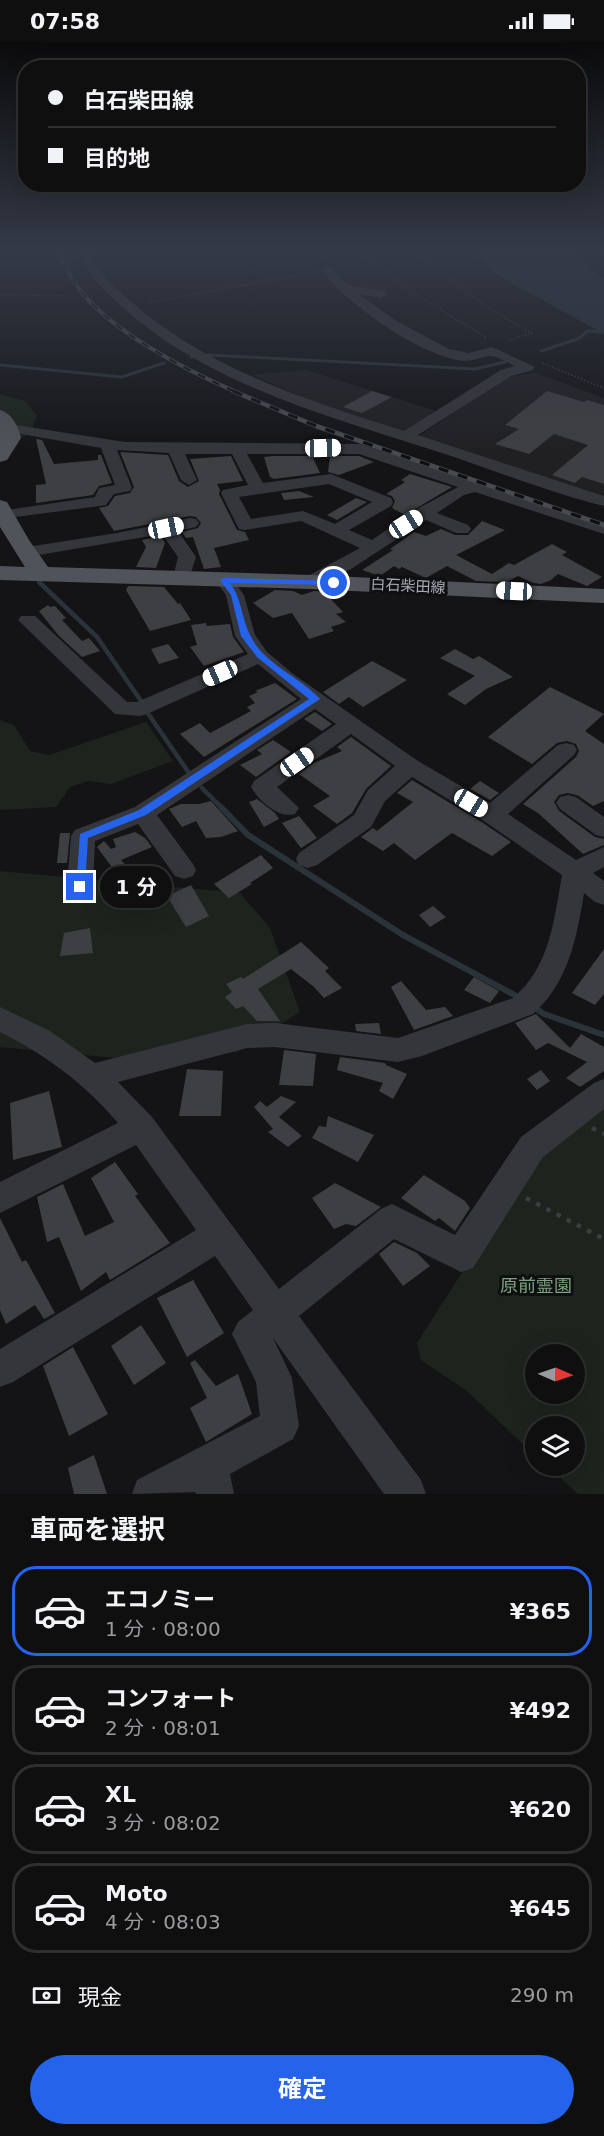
<!DOCTYPE html>
<html lang="ja">
<meta charset="utf-8">
<style>
body{margin:0;font-family:"DejaVu Sans","Noto Sans JP",sans-serif;background:#1d1d1e;color:#f1f3f6;height:100vh;display:flex;flex-direction:column;font-size:22px;white-space:nowrap}
*{box-sizing:border-box;margin:0}
p{font-size:20px;color:#9b9c9f}
.icon{flex:none;width:33px;height:33px;fill:none;stroke:currentColor;stroke-width:2;stroke-linecap:round;stroke-linejoin:round}
.map{position:relative;height:1452px;overflow:hidden}
.panel{display:flex;flex-direction:column;background:#0f0f10;flex:1}
.panel>*{flex:none}
.guide{position:absolute;left:18px;top:18px;width:568px;height:132px;border-radius:24px;box-shadow:0 6px 24px #0002,0 0 0 2px #2f2f30;display:grid;align-content:center;height:132px;padding:0 30px;background:#0f0f10}
.needle{width:39px;rotate:92deg}
.controls{position:absolute;left:525px;top:1302px;display:grid;gap:12px}
.controls a{display:grid;place-items:center;width:60px;height:60px;border-radius:50%;background:#0f0f10;box-shadow:0 6px 24px #0002,0 0 0 2px #2f2f30;font-size:30px}
.end{position:absolute;width:27px;height:27px;margin:-14px;border:8px solid #2563eb;background:#fff;box-shadow:0 0 0 3px #fff}
.from{border-radius:50%}
.bubble{position:absolute;height:42px;border-radius:21px;background:#0f0f10;box-shadow:0 6px 24px #0002,0 0 0 2px #2f2f30;font-size:20px;font-weight:700;line-height:42px;text-align:center}
.car{position:absolute;width:18px;height:36px;margin:-18px -9px;border-radius:8px;box-shadow:0 0 4px 2px #0007;background:linear-gradient(#fff 24%,#345 0 40%,#fff 0 76%,#345 0 86%,#fff 0)}
.guide b{display:flex;align-items:center;gap:21px;height:57px;font-size:22px}
.guide b+b{border-top:2px solid #2f2f30}
.guide i{width:15px;height:15px;background:#f1f3f6}
ul{padding:0;list-style:none}
li{display:flex;align-items:center;gap:18px;height:90px;margin:0 12px 9px;padding:0 18px;border:3px solid #2f2f30;border-radius:24px}
li div{flex:1}
li b{display:block;font-size:22px}
li em{font-style:normal;font-weight:700}
li.on{border-color:#2563eb}
li>.icon{width:54px;height:54px;stroke-width:1.5}
h2{padding:0 30px;font-size:27px;line-height:72px}
.pay{display:flex;align-items:center;gap:15px;height:66px;padding:0 30px;font-size:22px}
.pay p{margin-inline-start:auto}
.action{display:flex;gap:12px;margin-top:auto;padding:12px 30px}
.action a{flex:1;height:69px;border-radius:36px;background:#2563eb;color:#fff;font-size:24px;font-weight:700;line-height:69px;text-align:center}
.status{display:flex;justify-content:space-between;align-items:center;height:42px;padding:0 30px;background:#0f0f10;direction:ltr}
.status svg{height:16px;fill:currentColor}
.map>svg:first-child{display:block}
.built{fill:#202023}
.green{fill:#1c241d;fill-rule:evenodd}
.water{fill:#2a333a}
.lines{fill:none;stroke-linecap:round;stroke-linejoin:round}
.stream-far2{stroke:#2a333a;stroke-width:3}
.stream-far1{stroke:#2a333a;stroke-width:4.5}
.stream{stroke:#2a333a;stroke-width:6}
.building{fill:#3e3f43}
.path-far1{stroke:#3b3d42;stroke-width:1.5;stroke-dasharray:1.5 2;stroke-linecap:butt}
.path{stroke:#3b3d42;stroke-width:4.5;stroke-dasharray:4.5 7;stroke-linecap:butt}
.minor{fill:#35363b;fill-rule:evenodd}
.major{fill:#51535a;fill-rule:evenodd}
.rail-far1-casing{stroke:#484a50;stroke-width:4}
.rail-casing{stroke:#484a50;stroke-width:4.5}
.rail-far1{stroke:#0f0f11;stroke-width:2;stroke-dasharray:8;stroke-linecap:butt}
.rail{stroke:#0f0f11;stroke-width:3;stroke-dasharray:10;stroke-linecap:butt}
.route{fill:#2563eb}
.labels{text-anchor:middle;dominant-baseline:central;stroke-width:6;stroke-linejoin:round;paint-order:stroke}
.street-label{font-size:15px;fill:#a6aab7;stroke:#0f0f11}
.near-park-label{font-size:18px;fill:#7ca27f;stroke:#0f0f11}
</style>
<div class="status"><b>07:58</b><svg viewBox="0 0 49 12"><path d="M0 12V9h3v3zM5 12V6h3v6zM10 12V3h3v9zM15 12V0h3v12zM26 1h20v11H26zM47 4h2v5h-2z"/></svg></div>
<div class="map">
<svg width="604" height="1452" viewBox="0 0 604 1452">
<rect width="100%" height="100%" fill="#141416"/>
<path class="built" d="M306,328L439,370L405,391L321,363L252,333Z
M536,331L604,356V454L419,394L507,335Z"/>
<path class="green" d="M0,352L25,359L37,374L30,391L0,408Z
M0,678L14,683L30,709L49,713L146,680L173,719L111,742L89,739L70,745L56,765L0,768Z
M0,829L240,851L270,886L300,970L237,1010L136,1018L0,1005Z
M604,1061V1452H578L547,1424H574V1384H536L535,1414L467,1349L421,1318L417,1301L538,1111ZM536,1312H574V1352H536Z"/>
<path class="water" d="M475,208H568L604,237V292L492,230Z"/>
<g class="lines">
<path class="stream-far2" d="M541,309L580,296L587,289L604,290
M191,315L209,313L475,327L505,320
M0,323L122,335L164,321"/>
<path class="stream-far1" d="M39,540L97,595L141,659
M147,670L191,734
M202,746L222,766"/>
<path class="stream" d="M221,765L248,793L403,893L522,957
M532,964L544,972L604,993"/>
</g>
<path class="building" d="M372,349L392,355L362,371L343,365Z
M547,349L584,360L587,358L604,363V442L582,435L575,441L552,433L588,403L554,392L529,412L495,402L519,387L505,383Z
M36,397L42,398L54,422L98,418V413H101L112,441L99,444L93,453L36,461V443L46,442Z
M120,410L168,413L179,439L188,445L199,439L190,417L231,414L243,439L217,442L220,448L219,452L237,488L245,490L249,498L214,506L221,525L204,527L193,495L186,496L182,490L198,486L201,481L196,475L190,474L114,489L99,466L108,464L115,454L130,451L134,445Z
M274,414H312L320,431L274,437L270,435L264,415Z
M330,414H359L374,420L339,433L328,430Z
M410,432L452,445L405,473L392,466L395,459L392,454L386,452L405,440L401,438Z
M299,449L314,455L284,458L281,451Z
M356,456L367,460L337,478L327,473Z
M482,479L505,488L456,513L492,532L509,521L514,523L552,502L567,510L562,513L602,535L587,544L558,532L551,538L541,542L533,541L518,534L506,540L476,539L447,524L426,536L402,525L399,527L394,524L380,534L362,528L393,508L390,507L414,490L426,494L441,487L455,493H468Z
M161,494L165,501L156,526L136,525L146,505L142,498Z
M128,544L164,545L178,562L180,561L191,578L150,589L126,548Z
M275,548L293,549L302,553L314,549L324,550L343,570L336,572L346,580L331,585L334,589L309,597L292,571L273,576L253,561Z
M48,563L50,565L55,564L66,576L62,578L82,599L89,596L100,609L82,615L59,594L39,569Z
M206,581L207,584L230,582L233,595L244,610L204,624L190,605L197,603L191,583Z
M168,602L179,616L159,622L151,607Z
M455,607L473,617L479,614L513,635L486,647L465,663L447,652L475,634L440,616Z
M372,619L407,638L363,665L349,655L339,662L323,650Z
M275,641L297,657L204,715L180,692L200,681L210,691L251,669L247,665L255,661L249,654L258,650L255,649Z
M550,645L604,672L585,689L604,702V759L593,764L577,753L567,751L559,753L554,760L559,769L595,795L604,797V803L583,812L538,771L523,762L576,715L579,709L576,702L567,699L557,701L532,722L488,695Z
M315,670L332,682L322,689L304,677Z
M351,695L391,724L366,747L352,771L337,782L313,764L330,754L299,732L314,721L342,709L337,705Z
M273,698L291,710L256,735L240,723L262,712L257,708Z
M412,738L483,781L511,800L492,814L452,791L415,818L394,801L383,809L361,795L373,786L377,789L413,760L397,751Z
M480,739L499,751L490,758L470,747Z
M257,757L275,771L279,777L264,785L249,760Z
M211,759L238,789L221,795L206,796L196,779L182,785L169,767L181,762H199Z
M299,774L317,796L301,806L282,781Z
M135,790L145,796L152,805L121,818L146,845L122,855L109,831L114,828L97,805L104,799L111,807L116,805L113,797Z
M60,791H70L67,821H57Z
M261,813L273,826L250,841L252,842L229,856L214,842Z
M191,843L209,874L186,885L167,854Z
M433,864L446,875L430,885L419,873Z
M90,886L93,911L60,914L64,891Z
M301,900L329,926L325,929L342,946L324,956L314,945L291,927L258,947L280,979H257L243,964L236,967L225,955L232,950L226,942L241,935L243,937Z
M604,907V952L595,963L572,951Z
M474,935L499,949L490,961L464,948Z
M401,939L426,968L445,965L453,974L414,988L391,945Z
M536,972L570,1006L581,992L604,1005V1029L580,1045L566,1036L587,1020L548,1001L536,1008L515,981Z
M379,981L381,992L356,989L355,982Z
M284,1008L316,1012L313,1044L279,1043Z
M340,1015L385,1021L386,1023L407,1032L393,1057L379,1049L383,1041L337,1028Z
M187,1027L223,1029L221,1074H179Z
M541,1028L550,1039L537,1048L527,1037Z
M49,1049L62,1105L13,1118L10,1061Z
M281,1054L296,1060L279,1075L302,1094L288,1105L268,1090L273,1087L254,1065L260,1059L267,1065Z
M328,1074L374,1093L358,1120L312,1096L319,1084L326,1085Z
M115,1120L138,1152L135,1154L170,1201L110,1238L106,1230L81,1249L59,1195L47,1200L37,1155L63,1142L85,1194L114,1180L91,1136Z
M424,1133L465,1159L470,1166L455,1189L439,1176L435,1179L401,1156Z
M335,1141L381,1165L356,1184L346,1182L334,1187L312,1156Z
M0,1176L22,1220L26,1218L55,1271L44,1277L35,1263L6,1282L0,1268Z
M394,1200L417,1211L430,1224L403,1244L379,1212Z
M193,1238L224,1291L187,1315L157,1256Z
M141,1283L166,1321L134,1343L111,1304Z
M73,1305L108,1372L69,1394L43,1324Z
M195,1318L216,1344L238,1332L252,1372L206,1400L190,1366L207,1356L190,1321Z
M94,1413L107,1452H74L68,1426Z"/>
<g class="lines">
<path class="path-far1" d="M97,208H113
M362,208L405,246L487,296
M419,208C451,244 490,268 532,291L508,298
M0,214L4,208
M326,217L330,208
M0,253L69,254
M147,261L315,230
M542,321L604,346"/>
<path class="path" d="M592,1086L604,1092
M526,1156L604,1197"/>
<path class="minor" d="M77,208H88C96,228 112,243 128,257C206,327 307,358 404,389L501,328L515,324C508,321 497,314 490,314C479,315 470,321 458,318C417,311 346,261 321,228L323,226H331L348,243L385,249L387,252L381,256L358,252L398,280L449,307L469,311L492,305L535,325L533,328L511,334L418,393L604,454V464C551,451 499,430 448,413C334,375 209,345 119,262C102,246 85,230 77,208Z
M9,382L125,400L360,402L604,481V492L475,450L464,453L437,471L468,483L471,487L468,491H456L426,478L351,527L311,546L304,544L302,540L304,536L360,506L301,479L245,488L239,487L221,451L223,448L248,443L232,412H185L197,438L189,443L181,438L169,411L117,408L132,446L130,449L114,452L106,463L100,464L0,477V469L95,455L99,446L115,443L101,406L4,389L2,386ZM247,412H359L458,445L417,467L372,498L349,488L391,464L393,460L391,456L331,432L263,441ZM329,442L372,460L335,482L303,469L251,477L239,455Z
M190,476L196,477L199,481L196,485L178,489L196,515L188,540H176L173,536L178,515L162,492L27,515L21,514L18,510L21,506L27,505L117,491Z
M224,532L230,534L244,553L255,593L267,610L293,632L418,719L490,761L558,703L566,701L574,703L577,708L574,713L508,772L576,818L604,805V825L593,831L604,839V863L595,860L584,851C577,896 568,941 533,972L422,1014L398,1020L275,1005L247,1006L118,1040L152,1075L279,1247L381,1167L392,1162L455,1193L521,1095L594,1041L604,1037V1067L543,1115L473,1226L461,1230L394,1197L299,1274L421,1438L426,1452H384L273,1296L292,1336L299,1384L293,1397L230,1432L234,1452H196L195,1450L132,1452L137,1438L260,1374L256,1340L232,1292L238,1280L253,1268L215,1214L13,1340L0,1345V1307L196,1188L136,1103L0,1171V1140L118,1081C86,1043 45,1012 0,990V965L50,989L95,1021L247,982L275,981L398,996L513,956C550,925 554,878 562,833L484,779L412,735L385,759L371,785L317,823L308,826L299,823L296,817L299,811L354,773L368,748L395,724L351,692L277,745L299,766L295,772C279,777 259,759 251,745L254,739L336,682L315,667L157,773L193,822L196,828L193,834L184,837L175,834L138,782L95,799L93,845L89,852L80,854L71,852L67,845L71,794L75,788L135,765L301,657L258,622L147,672L140,674L115,672L18,578L21,574H35L127,660H137L248,612L235,594L226,553L215,538L218,534Z
M568,753L576,755L604,775V795L596,793L560,767L556,761L560,755Z"/>
<path class="major" d="M0,368C12,371 18,384 21,396L7,418L0,420Z
M0,458L7,460L29,498L48,525L311,533L604,547V561L311,547L0,538V524L25,525L0,485Z"/>
<g class="rail-far1-casing">
<path id="rail-far1" d="M57,208C63,220 69,233 77,244C109,289 186,328 236,350"/>
</g>
<g class="rail-casing">
<path id="rail" d="M233,349L316,384L604,483"/>
</g>
<use href="#rail-far1" class="rail-far1"/>
<use href="#rail" class="rail"/>
</g>
<linearGradient id="sky" x2="0" y2="1"><stop stop-color="#0b0b0c"/><stop offset="0.51" stop-color="#343a47"/><stop offset="1" stop-color="#343a47" stop-opacity="0"/></linearGradient>
<rect width="604" height="411" fill="url(#sky)"/>
<path class="route" d="M224,536L336,539L338,541L334,543L230,541C242,557 241,575 250,593C263,622 299,634 320,657L146,773L88,796L85,845L80,849L76,848L80,792L139,768L309,657L257,615L241,594L231,553L220,538Z"/>
<g class="labels">
<g class="street-label">
<text transform="translate(408 544) rotate(3)">白石柴田線</text>
</g>
<g class="near-park-label">
<text x="536" y="1243">原前霊園</text>
</g>
</g>
</svg>
<div class="controls">
<a><svg class="needle" viewBox="-14 -14 28 28"><path d="M0-13l5 13h-10z" fill="#e53935"/><path d="M0 13l5-13h-10z" fill="#9b9c9f"/></svg></a>
<a><svg class="icon" aria-label="layers" viewBox="0 0 24 24"><path d="M12 4l9 5-9 5-9-5zM3 14l9 5 9-5"/></svg></a>
</div>
<i class="end from" style="left:334px;top:541px"></i>
<i class="end" style="left:80px;top:845px"></i>
<div class="bubble" style="left:100px;top:824px;width:72px">1 分</div>
<i class="car" style="left:323px;top:406px;rotate:89deg"></i>
<i class="car" style="left:406px;top:482px;rotate:58deg"></i>
<i class="car" style="left:166px;top:486px;rotate:78deg"></i>
<i class="car" style="left:514px;top:549px;rotate:273deg"></i>
<i class="car" style="left:220px;top:631px;rotate:246deg"></i>
<i class="car" style="left:297px;top:720px;rotate:55deg"></i>
<i class="car" style="left:471px;top:761px;rotate:121deg"></i>
<div class="guide">
<b><i class="from"></i>白石柴田線</b>
<b><i></i>目的地</b>
</div>
</div>
<section class="panel">
<h2>車両を選択</h2>
<ul>
<li class="on"><svg class="icon" aria-label="car" viewBox="0 0 24 24"><path d="M5 17H2v-5l4-1 3-4h7l3 4 3 1v5h-3M9 17h6M6 11h13"/><circle cx="7" cy="17" r="2"/><circle cx="17" cy="17" r="2"/></svg><div><b>エコノミー</b><p>1 分 · 08:00</p></div><em>¥365</em></li>
<li><svg class="icon" aria-label="car" viewBox="0 0 24 24"><path d="M5 17H2v-5l4-1 3-4h7l3 4 3 1v5h-3M9 17h6M6 11h13"/><circle cx="7" cy="17" r="2"/><circle cx="17" cy="17" r="2"/></svg><div><b>コンフォート</b><p>2 分 · 08:01</p></div><em>¥492</em></li>
<li><svg class="icon" aria-label="car" viewBox="0 0 24 24"><path d="M5 17H2v-5l4-1 3-4h7l3 4 3 1v5h-3M9 17h6M6 11h13"/><circle cx="7" cy="17" r="2"/><circle cx="17" cy="17" r="2"/></svg><div><b>XL</b><p>3 分 · 08:02</p></div><em>¥620</em></li>
<li><svg class="icon" aria-label="car" viewBox="0 0 24 24"><path d="M5 17H2v-5l4-1 3-4h7l3 4 3 1v5h-3M9 17h6M6 11h13"/><circle cx="7" cy="17" r="2"/><circle cx="17" cy="17" r="2"/></svg><div><b>Moto</b><p>4 分 · 08:03</p></div><em>¥645</em></li>
</ul>
<div class="pay"><svg class="icon" aria-label="cash" viewBox="0 0 24 24"><path d="M3 7h18v10H3z"/><circle cx="12" cy="12" r="2"/></svg>現金<p>290 m</p></div>
<div class="action"><a>確定</a></div>
</section>
